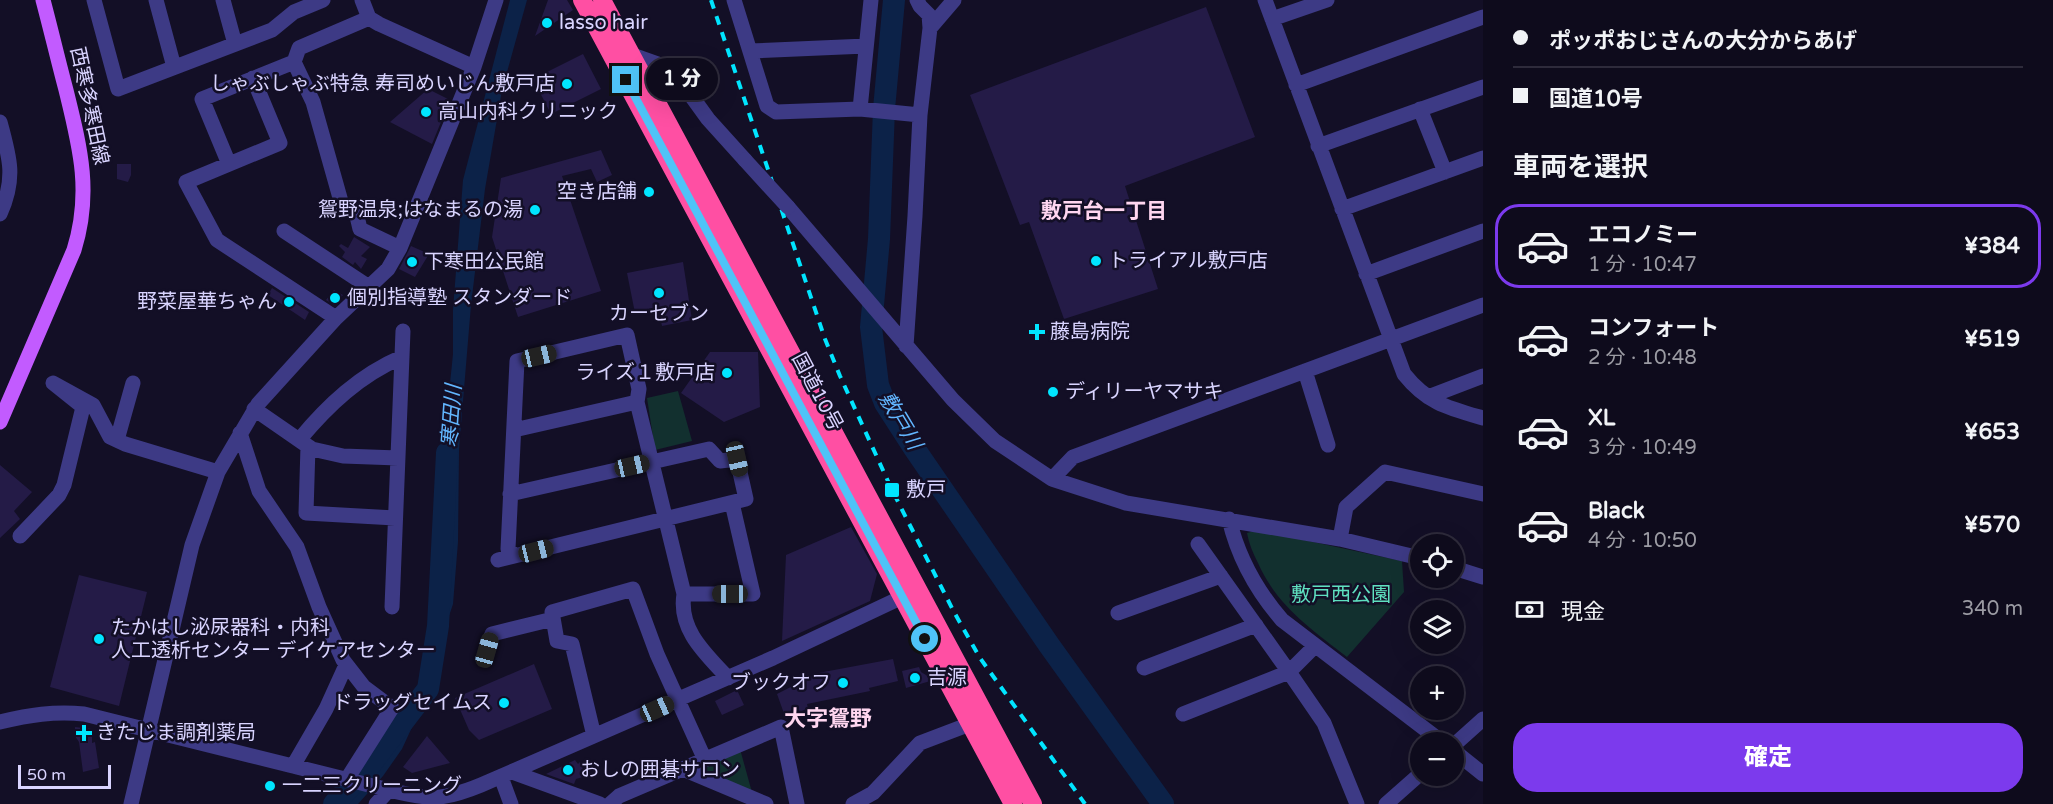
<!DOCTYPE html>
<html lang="ja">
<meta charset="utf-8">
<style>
body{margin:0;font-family:"Varela Round","Noto Sans JP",sans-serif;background:#1c1929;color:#f1f3f6;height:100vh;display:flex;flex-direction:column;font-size:22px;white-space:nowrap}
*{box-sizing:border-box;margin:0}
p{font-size:20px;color:#9b9ba3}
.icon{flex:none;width:33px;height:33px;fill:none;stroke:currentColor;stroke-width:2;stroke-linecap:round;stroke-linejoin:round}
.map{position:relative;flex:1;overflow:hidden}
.side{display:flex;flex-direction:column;background:#0e0b1c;width:570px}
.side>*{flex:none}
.banner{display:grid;align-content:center;height:132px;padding:0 30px;background:#0e0b1c}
.controls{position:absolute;left:1410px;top:534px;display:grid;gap:12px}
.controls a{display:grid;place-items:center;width:54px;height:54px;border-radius:50%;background:#0e0b1c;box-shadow:0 6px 24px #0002,0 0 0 2px #2e2b3b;font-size:30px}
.scale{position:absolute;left:18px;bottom:15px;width:93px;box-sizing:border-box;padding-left:6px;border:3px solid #d9d4ff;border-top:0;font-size:16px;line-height:21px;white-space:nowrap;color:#d9d4ff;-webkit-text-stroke:4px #130f26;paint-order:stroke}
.end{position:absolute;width:27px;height:27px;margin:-14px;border:8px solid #4fc3f7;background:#111;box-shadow:0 0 0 3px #111}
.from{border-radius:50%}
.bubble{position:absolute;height:42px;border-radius:21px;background:#0e0b1c;box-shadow:0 6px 24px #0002,0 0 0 2px #2e2b3b;font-size:20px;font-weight:800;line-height:42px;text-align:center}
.car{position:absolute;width:18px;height:36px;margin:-18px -9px;border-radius:8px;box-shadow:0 0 4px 2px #0007;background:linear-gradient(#222 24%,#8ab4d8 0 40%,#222 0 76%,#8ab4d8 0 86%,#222 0)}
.banner b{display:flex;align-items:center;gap:21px;height:57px;font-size:22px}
.banner b+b{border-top:2px solid #2e2b3b}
.banner i{width:15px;height:15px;background:#f1f3f6}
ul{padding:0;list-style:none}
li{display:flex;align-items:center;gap:18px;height:84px;margin:0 12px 9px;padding:0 18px;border:3px solid transparent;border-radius:24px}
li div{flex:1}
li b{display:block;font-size:22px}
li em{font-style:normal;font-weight:800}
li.on{border-color:#7c3aed}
li>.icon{width:54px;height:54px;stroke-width:1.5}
h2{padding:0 30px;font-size:27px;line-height:72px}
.pay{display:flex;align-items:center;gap:15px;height:66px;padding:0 30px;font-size:22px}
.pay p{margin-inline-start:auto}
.cta{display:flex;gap:12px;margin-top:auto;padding:12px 30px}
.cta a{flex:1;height:69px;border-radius:24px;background:#7c3aed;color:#fff;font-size:24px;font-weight:800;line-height:69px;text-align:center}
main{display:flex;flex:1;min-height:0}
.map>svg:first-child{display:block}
.green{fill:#12302f}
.water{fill:#0c2248}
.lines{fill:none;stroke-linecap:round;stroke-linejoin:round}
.river{stroke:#0c2248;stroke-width:22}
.building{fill:#241b47}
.minor{stroke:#3d3a85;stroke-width:15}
.major{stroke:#c25bff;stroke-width:15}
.highway{stroke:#ff4fa3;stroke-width:18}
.rail{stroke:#00e5ff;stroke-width:4;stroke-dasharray:9 8;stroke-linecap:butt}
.minor-bridge{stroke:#3d3a85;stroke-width:15}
.route{stroke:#4fc3f7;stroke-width:8}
.poi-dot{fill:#00e5ff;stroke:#130f26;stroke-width:2}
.labels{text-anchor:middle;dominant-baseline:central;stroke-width:5;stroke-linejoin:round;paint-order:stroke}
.poi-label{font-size:20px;fill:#d9d4ff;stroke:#130f26;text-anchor:start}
.street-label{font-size:20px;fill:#d9d4ff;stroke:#130f26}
.park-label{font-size:20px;fill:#5fe0c0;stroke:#130f26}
.neighbourhood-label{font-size:21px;font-weight:bold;fill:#ffd6f0;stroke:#130f26}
.water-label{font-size:21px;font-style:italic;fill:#62b6ff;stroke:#130f26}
.quarter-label{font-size:22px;font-weight:bold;fill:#ffd6f0;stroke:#130f26}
</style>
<main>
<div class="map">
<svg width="1483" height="804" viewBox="0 0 1483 804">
<rect width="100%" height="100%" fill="#130f26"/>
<path class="green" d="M678,391L692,441L655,450L647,398Z
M1257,530L1402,561L1404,592L1347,657C1311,629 1277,606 1258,563C1253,553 1249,544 1247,533Z
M740,749L753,796L698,767Z"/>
<path class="water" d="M510,0H527L502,90L485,189L471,305L459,449L458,542L453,604L437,652L427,706L413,725L402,749L383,776L358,804H336L381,755L387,753L398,741L421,704L446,604L453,519L443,471V452L453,354V310L463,180Z"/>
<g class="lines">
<path class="river" d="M894,0L884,109L879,239L871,327L878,385L885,403L914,448L1049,645L1163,804
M334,804L367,769L428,689L438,626L447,453"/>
</g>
<path class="building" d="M548,0H567L573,10L535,36Z
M1206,7L1255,137L1125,186L1158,289L1064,319L1029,222L1020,225L970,95Z
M583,54L601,89L551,114L533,79Z
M428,89L450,100L432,144L390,122Z
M601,150L612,175L597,182L591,169L562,176L601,291L518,317L492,237L501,178Z
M117,164H131V175L128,182L117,179Z
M354,237L370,247L361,256L367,259L361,269L355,262L353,265L342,257L345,252L339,246L341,244L348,248Z
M411,246L429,254L415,277L399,269Z
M683,262L692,320L662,326L659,312L635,313L627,273Z
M272,288L309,312L305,320L268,295Z
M334,290L343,295L334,305L326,300Z
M710,352H758L760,407L724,422L681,393Z
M0,465L32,492L14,511L20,519L0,538Z
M851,527L877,574L870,601L782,641L786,555Z
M79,575L147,592L119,706L50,687Z
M893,659L898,681L869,688L870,691L807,704L808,708L786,719L777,694L818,673Z
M534,664L552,709L479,740L469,730L455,698Z
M919,667L921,672L934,680L906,688L902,671Z
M737,690L744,705L722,715L715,701Z
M75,727L92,729V743L95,742L99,768L83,772L79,742L75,736Z
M427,736L450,763L412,773L403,767Z
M575,760L578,764L580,762L586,776L576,779L574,784L546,774Z"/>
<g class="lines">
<path class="minor" d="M94,0L118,89L272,30L294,12L323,0
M156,0L174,67
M223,0L235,44
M362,0L369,18
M734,0L767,106L776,112L860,109L920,115
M917,0L920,6L929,15L930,28
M1265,0L1404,374C1427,403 1448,408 1483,418
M1272,19L1327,0
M750,51L866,46
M627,53L658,64L674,72L708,119L745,160
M294,62L313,102L342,205L356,212L360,229L400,248
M253,78L280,143L186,182L217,240L336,318
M1296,85L1483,17
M860,109L871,0
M1420,109L1445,172
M0,122C10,158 16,179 0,214
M1318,146L1483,87
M229,164L202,99L294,62L299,48L369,18L379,24L474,67
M788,207L953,400L995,441L1052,479L1126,503L1340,539L1420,558
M1342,209L1483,158
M284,231L369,287
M1366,274L1483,231
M906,346L915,216L920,115L930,28L954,0
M1305,371L1328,445
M1428,397L1483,376
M254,409L312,449L343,456L398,458
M514,430L637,402
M240,433L259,491L297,547L319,607L343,660L364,687L392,708L347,779
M117,440L133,383
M299,440C328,405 360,375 402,357
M308,446L306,513L395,518
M1052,479L1073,457L1483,305
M1229,519C1238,557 1256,590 1282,620L1442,742
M20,536L59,495L64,485L83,407L53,383L93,405L110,437L125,444L218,472
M1340,539L1346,507L1385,472L1483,494
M1198,544L1289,672L1315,646
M514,556L508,549L517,361L627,335L639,389L637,402L684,594C678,630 706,654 728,678
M498,560L746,499L737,459L720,461L709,449L510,494
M1454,568L1483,577
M684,594H753L732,503
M392,607L403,331
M1118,613L1221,576
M487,650L492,634L553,619
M1144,668L1256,625
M1183,714L1289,672L1324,723L1357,804
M0,722C29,715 54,711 84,714L389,790C430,800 442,801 481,785L773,658L913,592
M594,736L572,644L557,641L552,612L633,589L657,654L705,760
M1454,745L1483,719
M1454,751L1483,774
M293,766L326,709L346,665
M683,769L766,804
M512,772L600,804
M501,777L511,804
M131,804L192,545L218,472L258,404L336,318L388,269L400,248L474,67L496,0
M376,804L389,790
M610,804L619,796L781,727L797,804
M853,804L873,793L920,743L970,724
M1386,804L1420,774"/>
<path class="major" d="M0,422L74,250C92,192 80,147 66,90C58,60 51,30 43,0"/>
<path class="highway" d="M582,0L1013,804
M602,0L1033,804"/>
<path class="rail" d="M711,0L825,339L840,376L892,490L954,612L980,658L1085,804"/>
<path class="minor-bridge" d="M745,160L788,207"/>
</g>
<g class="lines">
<path class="route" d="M626,80L925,639"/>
</g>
<g class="poi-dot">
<circle cx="547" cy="23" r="6"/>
<circle cx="567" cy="84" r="6"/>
<circle cx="426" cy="112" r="6"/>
<circle cx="649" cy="192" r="6"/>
<circle cx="535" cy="210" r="6"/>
<circle cx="1096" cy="261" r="6"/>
<circle cx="412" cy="262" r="6"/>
<circle cx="659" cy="293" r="6"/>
<circle cx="335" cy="298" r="6"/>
<circle cx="289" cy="302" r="6"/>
<path d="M1034 323h6v6h6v6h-6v6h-6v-6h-6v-6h6z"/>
<circle cx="727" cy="373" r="6"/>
<circle cx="1053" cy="392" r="6"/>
<rect x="884" y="482" width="16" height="16" rx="3"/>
<circle cx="99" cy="639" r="6"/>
<circle cx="915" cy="678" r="6"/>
<circle cx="843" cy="683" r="6"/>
<circle cx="504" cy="703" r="6"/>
<path d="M81 724h6v6h6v6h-6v6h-6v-6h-6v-6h6z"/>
<circle cx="568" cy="770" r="6"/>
<circle cx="270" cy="786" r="6"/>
</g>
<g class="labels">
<g class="poi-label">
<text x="559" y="23">lasso hair</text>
<text x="555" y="84" text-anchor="end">しゃぶしゃぶ特急 寿司めいじん敷戸店</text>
<text x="438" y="112">高山内科クリニック</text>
<text x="637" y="192" text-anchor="end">空き店舗</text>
<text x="523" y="210" text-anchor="end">鴛野温泉;はなまるの湯</text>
<text x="1108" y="261">トライアル敷戸店</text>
<text x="424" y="262">下寒田公民館</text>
<text x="347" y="298">個別指導塾 スタンダード</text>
<text x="277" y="302" text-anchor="end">野菜屋華ちゃん</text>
<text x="659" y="314" text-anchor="middle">カーセブン</text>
<text x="1050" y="332">藤島病院</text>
<text x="715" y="373" text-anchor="end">ライズ１敷戸店</text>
<text x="1065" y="392">ディリーヤマサキ</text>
<text x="906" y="490">敷戸</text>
<text x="111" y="628">たかはし泌尿器科・内科<tspan x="111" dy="23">人工透析センター デイケアセンター</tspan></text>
<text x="927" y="678">吉源</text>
<text x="831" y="683" text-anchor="end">ブックオフ</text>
<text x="492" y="703" text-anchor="end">ドラッグセイムス</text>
<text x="96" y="733">きたじま調剤薬局</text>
<text x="580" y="770">おしの囲碁サロン</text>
<text x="282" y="786">一二三クリーニング</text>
</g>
<g class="street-label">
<text transform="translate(89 106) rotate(78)">西寒多寒田線</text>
<text transform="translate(817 392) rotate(62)">国道10号</text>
</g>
<g class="park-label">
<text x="1341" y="595">敷戸西公園</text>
</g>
<g class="neighbourhood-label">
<text x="1104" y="211">敷戸台一丁目</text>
</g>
<g class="water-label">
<text transform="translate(452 416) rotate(-86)">寒田川</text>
<text transform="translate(900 421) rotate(59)">敷戸川</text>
</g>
<g class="quarter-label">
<text x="828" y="719">大字鴛野</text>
</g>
</g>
</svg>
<div class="controls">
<a><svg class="icon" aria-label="locate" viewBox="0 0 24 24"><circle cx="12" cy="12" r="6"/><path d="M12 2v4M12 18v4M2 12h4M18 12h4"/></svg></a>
<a><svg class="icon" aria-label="layers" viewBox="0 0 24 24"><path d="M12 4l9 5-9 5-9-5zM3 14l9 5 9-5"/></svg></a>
<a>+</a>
<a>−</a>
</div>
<div class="scale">50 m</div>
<i class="end from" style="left:925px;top:639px"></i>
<i class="end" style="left:626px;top:80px"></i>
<div class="bubble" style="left:646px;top:58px;width:72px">1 分</div>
<i class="car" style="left:539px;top:356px;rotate:77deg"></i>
<i class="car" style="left:737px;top:459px;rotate:167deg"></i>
<i class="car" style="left:632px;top:466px;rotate:77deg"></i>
<i class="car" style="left:536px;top:551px;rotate:76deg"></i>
<i class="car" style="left:730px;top:594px;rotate:270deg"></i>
<i class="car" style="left:487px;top:650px;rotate:16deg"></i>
<i class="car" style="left:657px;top:709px;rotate:66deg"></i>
</div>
<section class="side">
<div class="banner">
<b><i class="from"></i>ポッポおじさんの大分からあげ</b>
<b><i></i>国道10号</b>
</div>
<h2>車両を選択</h2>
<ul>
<li class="on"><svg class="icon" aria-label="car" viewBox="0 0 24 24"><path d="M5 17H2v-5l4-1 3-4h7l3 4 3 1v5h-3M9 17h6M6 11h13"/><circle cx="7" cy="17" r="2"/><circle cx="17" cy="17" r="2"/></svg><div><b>エコノミー</b><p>1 分 · 10:47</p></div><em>¥384</em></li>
<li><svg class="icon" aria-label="car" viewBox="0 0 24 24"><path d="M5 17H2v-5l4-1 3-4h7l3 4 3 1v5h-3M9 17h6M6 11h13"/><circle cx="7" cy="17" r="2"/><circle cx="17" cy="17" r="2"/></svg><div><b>コンフォート</b><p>2 分 · 10:48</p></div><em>¥519</em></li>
<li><svg class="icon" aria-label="car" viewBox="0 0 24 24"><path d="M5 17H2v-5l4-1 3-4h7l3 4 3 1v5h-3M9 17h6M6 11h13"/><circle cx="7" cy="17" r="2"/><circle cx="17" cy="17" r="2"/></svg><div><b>XL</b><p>3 分 · 10:49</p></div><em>¥653</em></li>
<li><svg class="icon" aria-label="car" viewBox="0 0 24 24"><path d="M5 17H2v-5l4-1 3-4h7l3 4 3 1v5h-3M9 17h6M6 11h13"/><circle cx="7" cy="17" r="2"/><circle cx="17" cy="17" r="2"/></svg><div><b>Black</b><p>4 分 · 10:50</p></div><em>¥570</em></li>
</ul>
<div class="pay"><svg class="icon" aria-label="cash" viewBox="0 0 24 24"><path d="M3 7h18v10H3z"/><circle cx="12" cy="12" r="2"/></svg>現金<p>340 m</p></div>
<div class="cta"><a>確定</a></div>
</section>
</main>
